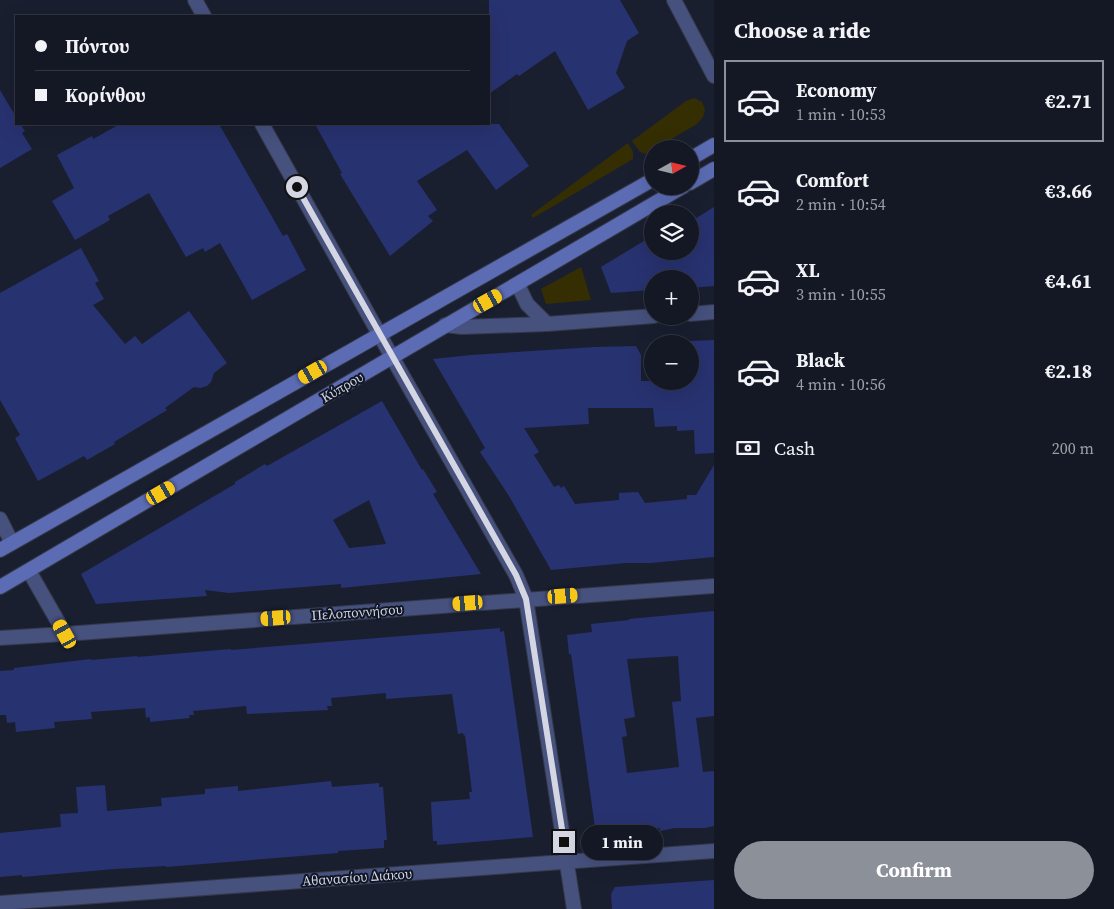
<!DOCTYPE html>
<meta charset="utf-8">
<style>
body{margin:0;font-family:"Source Serif 4",serif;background:#212431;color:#f1f3f6;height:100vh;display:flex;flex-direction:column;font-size:19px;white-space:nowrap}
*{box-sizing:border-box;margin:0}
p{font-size:16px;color:#9d9fa6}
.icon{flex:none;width:28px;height:28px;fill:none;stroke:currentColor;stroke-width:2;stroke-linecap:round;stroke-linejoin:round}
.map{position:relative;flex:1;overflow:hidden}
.drawer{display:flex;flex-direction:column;background:#141724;width:400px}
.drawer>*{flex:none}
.top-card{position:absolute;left:15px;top:15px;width:475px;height:110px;border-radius:0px;box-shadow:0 5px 20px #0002,0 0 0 1px #333641;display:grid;align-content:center;height:110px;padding:0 20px;background:#141724}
.needle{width:32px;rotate:82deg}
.fabs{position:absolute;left:644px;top:140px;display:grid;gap:10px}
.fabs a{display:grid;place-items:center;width:55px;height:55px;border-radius:50%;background:#141724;box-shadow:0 5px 20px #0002,0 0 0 1px #333641;font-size:25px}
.end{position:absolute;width:22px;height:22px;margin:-11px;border:6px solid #d4d7e3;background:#111;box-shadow:0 0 0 2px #111}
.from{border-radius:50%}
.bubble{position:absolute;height:35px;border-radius:18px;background:#141724;box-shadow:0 5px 20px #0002,0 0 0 1px #333641;font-size:16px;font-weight:700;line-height:35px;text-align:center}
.car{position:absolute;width:15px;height:30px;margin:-15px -8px;border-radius:6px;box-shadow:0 0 4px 1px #0007;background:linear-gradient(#f5c518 24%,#345 0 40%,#f5c518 0 76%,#345 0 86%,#f5c518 0)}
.top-card b{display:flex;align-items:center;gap:18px;height:48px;font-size:19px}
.top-card b+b{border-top:1px solid #333641}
.top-card i{width:12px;height:12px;background:#f1f3f6}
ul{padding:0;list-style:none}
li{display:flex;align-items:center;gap:15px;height:82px;margin:0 10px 8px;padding:0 10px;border:2px solid transparent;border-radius:0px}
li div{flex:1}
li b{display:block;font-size:19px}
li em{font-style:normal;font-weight:700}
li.selected{border-color:#8c9099}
li>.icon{width:45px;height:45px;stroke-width:1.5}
h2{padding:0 20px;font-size:22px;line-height:60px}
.pay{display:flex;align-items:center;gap:12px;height:55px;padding:0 20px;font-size:19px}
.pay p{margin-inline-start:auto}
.button{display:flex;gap:10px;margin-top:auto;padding:10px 20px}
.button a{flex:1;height:58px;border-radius:30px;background:#8c9099;color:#fff;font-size:20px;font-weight:700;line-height:58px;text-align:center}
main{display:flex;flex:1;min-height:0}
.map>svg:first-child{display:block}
.green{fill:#352e03}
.building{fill:#273270;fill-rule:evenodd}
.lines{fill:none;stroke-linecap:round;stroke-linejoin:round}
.pedestrian-casing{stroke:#343949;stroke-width:16}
.minor-casing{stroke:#343949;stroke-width:16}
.secondary-casing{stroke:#343949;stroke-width:16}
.pedestrian{stroke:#46517e;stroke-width:14}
.minor{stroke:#46517e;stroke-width:14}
.secondary{stroke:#5b6cb4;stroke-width:14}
.route{stroke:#d4d7e3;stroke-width:6}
.labels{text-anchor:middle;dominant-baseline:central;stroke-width:4;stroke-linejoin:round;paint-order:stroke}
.street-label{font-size:14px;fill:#d4d7e3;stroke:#111626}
</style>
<main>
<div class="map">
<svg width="714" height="909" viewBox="0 0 714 909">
<rect width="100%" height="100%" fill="#1a1f30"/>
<path class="green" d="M694,98L702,102L705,110L703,117L697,124L646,154L640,152L632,141L686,101Z
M628,143L633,152V159L533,218L531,215Z
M581,267L591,300L546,304L541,289Z"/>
<path class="building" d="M489,0H620L639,33L627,41L616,73L625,88L588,110L555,51L519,76L517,74L489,94Z
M0,90L16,117V124H20L25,131L22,133L32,149L0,168Z
M120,124H219L283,236L287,234L306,270L252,300L220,243L205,252L203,248L186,257L149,193L108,216L110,220L75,240L52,201L74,188L57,155L92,136L93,139Z
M315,124H499L529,166L496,190L467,150L417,181L437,210L428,216L433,221L390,256L340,174L342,173Z
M714,207V286L690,288V279H652V290L611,293L601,267L652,236V251H690V222Z
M81,248L99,281L95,283L104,299L93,305L125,344L135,336L142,344L189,311L227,363L214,373L211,382L207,386L200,388L194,387L165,408L167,410L114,442L115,444L87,460L84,456L38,481L15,438L20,435L0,400V293Z
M714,340V453L695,454L694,430L677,431V426L655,427L653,408H588L589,424L524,428L539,452L534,455L554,487L559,485L561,488L564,486L575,504L619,500V493L638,492L645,503L687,499V495H696L714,465V557L651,563H626L551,570L509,496L480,452L485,448L433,359L471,355L594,347L636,346L641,355V381H690V341Z
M382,401L422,470L423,469L437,492L433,494L481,574L341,588V584L229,593L205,590L207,596L96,604L81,574L235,484V482L265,464L267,466ZM369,500L386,544L349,548L333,520Z
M714,611V716L696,718L703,772L714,771V826L705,828H675L660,831V828L596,835L571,654H569L567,635L592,632L591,624L629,620V619ZM678,656L681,701L672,702L679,767L627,773L622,737L627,736L624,719L635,717L627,659Z
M500,628V632L504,631L533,837L437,845V841H433L431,802L470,799L469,792H472L465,735L464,736L463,733L458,734L452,694L386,699V693L331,698L332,706H327L328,710L247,714L246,706L193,711L194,715H189L190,718L150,722V717L146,718L145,708L91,712L92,719L54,722L55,728L16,732L15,722L7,723L6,715H0V671L14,670V668L91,659V660L137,656V657L231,649V650Z
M331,781L332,787L379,783V787H383L387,840H384V848L338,851V853L166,867V866L115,869L22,877V875L0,877V833L61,827L60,814L78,813L76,787L105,785L107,811L162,806L161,798L205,794V789L238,786V791Z
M714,880V909H612L611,894L615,887Z"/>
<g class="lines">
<g class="pedestrian-casing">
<path id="pedestrian" d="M445,325L462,327L547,324
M0,638L65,634"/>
</g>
<g class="minor-casing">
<path id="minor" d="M195,0L204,16
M674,0L714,76
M262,124L392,357L516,575L526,599L574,909
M518,285L527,304L547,324L654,316
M690,314L714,312
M0,519L12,543
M29,571L65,634L714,586
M0,903L714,851"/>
</g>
<g class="secondary-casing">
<path id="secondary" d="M690,159L714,145
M690,183L714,169
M0,550L652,180
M0,587L684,186"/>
</g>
<use href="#pedestrian" class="pedestrian"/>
<use href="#minor" class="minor"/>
<use href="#secondary" class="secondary"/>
</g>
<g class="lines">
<path class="route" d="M297,187L516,575L526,599L564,842"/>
</g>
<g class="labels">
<g class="street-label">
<text transform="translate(342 387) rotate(-30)">Κύπρου</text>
<text transform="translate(357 612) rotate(-4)">Πελοποννήσου</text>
<text transform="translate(357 877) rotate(-4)">Αθανασίου Διάκου</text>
</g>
</g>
</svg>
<div class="fabs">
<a><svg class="needle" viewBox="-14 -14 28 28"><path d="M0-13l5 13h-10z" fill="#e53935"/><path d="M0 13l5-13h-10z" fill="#9d9fa6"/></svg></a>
<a><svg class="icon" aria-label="layers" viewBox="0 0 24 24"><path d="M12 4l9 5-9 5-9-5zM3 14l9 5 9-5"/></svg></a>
<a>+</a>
<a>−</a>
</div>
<i class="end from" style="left:297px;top:187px"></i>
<i class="end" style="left:564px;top:842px"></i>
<div class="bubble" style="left:581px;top:825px;width:82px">1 min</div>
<i class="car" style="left:488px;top:301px;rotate:61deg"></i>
<i class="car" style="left:313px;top:372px;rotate:240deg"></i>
<i class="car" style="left:161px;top:493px;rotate:60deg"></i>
<i class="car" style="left:563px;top:596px;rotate:86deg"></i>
<i class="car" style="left:468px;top:603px;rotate:266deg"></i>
<i class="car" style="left:276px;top:618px;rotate:266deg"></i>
<i class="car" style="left:65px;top:634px;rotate:331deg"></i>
<div class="top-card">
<b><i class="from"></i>Πόντου</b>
<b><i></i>Κορίνθου</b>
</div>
</div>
<section class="drawer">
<h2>Choose a ride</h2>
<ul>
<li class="selected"><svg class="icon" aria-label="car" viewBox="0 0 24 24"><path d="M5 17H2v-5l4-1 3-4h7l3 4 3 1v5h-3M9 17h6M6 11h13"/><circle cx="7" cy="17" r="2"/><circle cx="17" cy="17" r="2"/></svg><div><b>Economy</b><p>1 min · 10:53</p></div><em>€2.71</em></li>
<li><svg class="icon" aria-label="car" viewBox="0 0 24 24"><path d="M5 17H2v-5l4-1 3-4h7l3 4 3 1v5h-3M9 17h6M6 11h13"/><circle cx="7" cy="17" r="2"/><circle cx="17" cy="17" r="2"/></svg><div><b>Comfort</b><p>2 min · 10:54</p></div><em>€3.66</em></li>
<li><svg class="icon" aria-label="car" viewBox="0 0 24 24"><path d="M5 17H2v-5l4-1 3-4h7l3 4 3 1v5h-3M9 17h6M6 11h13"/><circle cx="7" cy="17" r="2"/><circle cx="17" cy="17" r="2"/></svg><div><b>XL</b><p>3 min · 10:55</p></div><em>€4.61</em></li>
<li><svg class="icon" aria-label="car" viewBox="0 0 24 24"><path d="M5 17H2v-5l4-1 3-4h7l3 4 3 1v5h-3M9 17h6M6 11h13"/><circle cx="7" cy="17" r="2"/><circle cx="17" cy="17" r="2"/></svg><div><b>Black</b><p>4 min · 10:56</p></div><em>€2.18</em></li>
</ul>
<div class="pay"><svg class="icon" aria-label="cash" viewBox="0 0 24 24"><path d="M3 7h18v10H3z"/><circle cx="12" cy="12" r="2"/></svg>Cash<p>200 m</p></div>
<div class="button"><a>Confirm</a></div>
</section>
</main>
